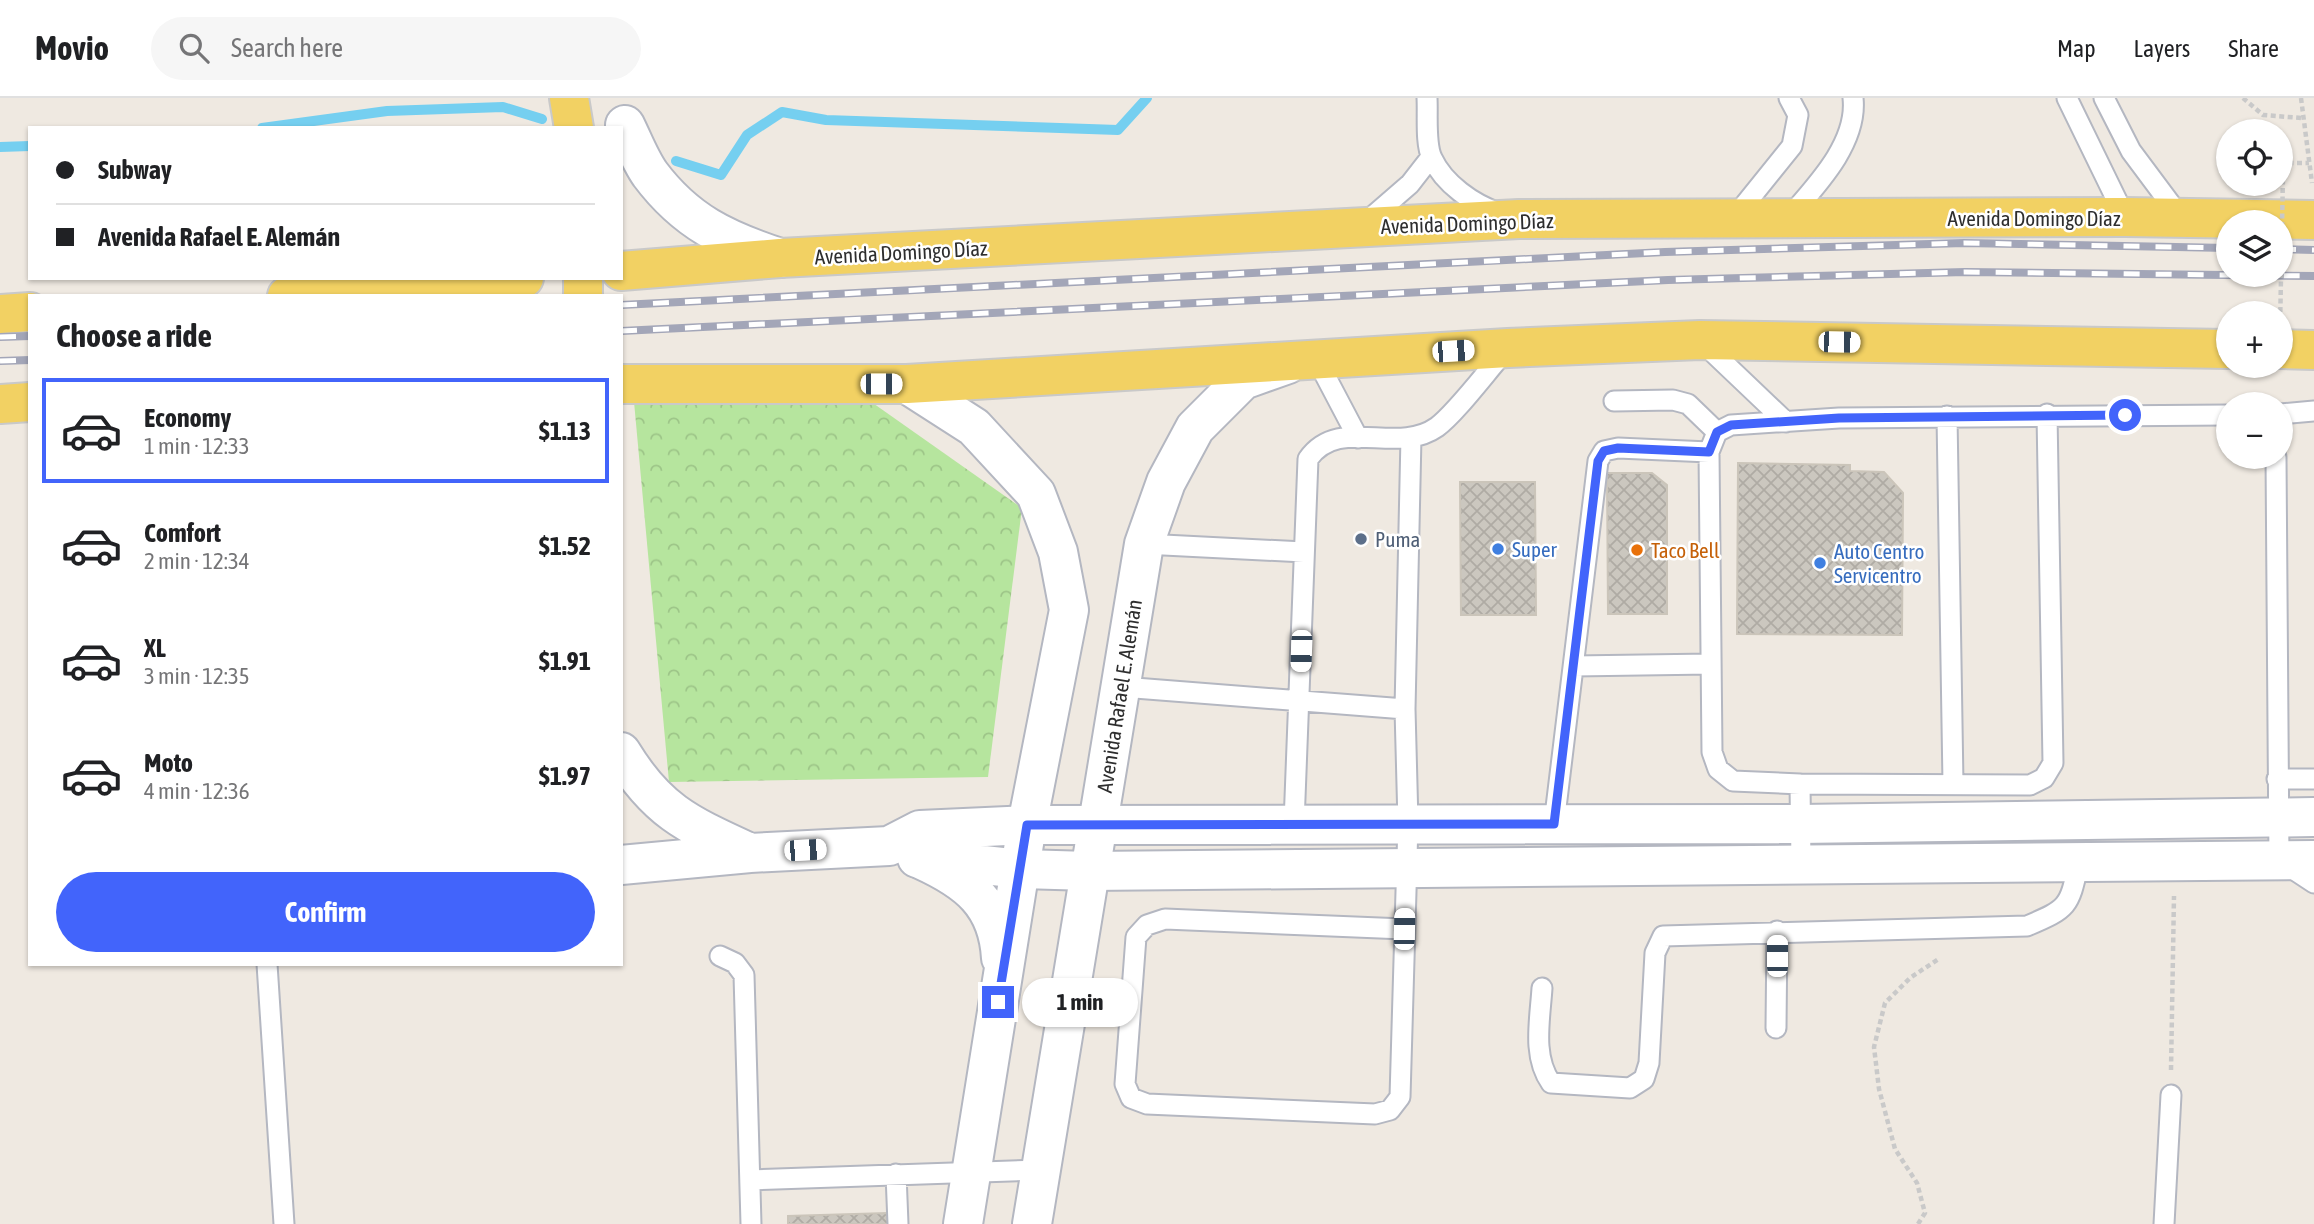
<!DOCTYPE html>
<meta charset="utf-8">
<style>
body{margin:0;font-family:"Asap Condensed",sans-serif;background:#f6f6f6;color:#202124;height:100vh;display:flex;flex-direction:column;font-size:26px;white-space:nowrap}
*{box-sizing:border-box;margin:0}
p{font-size:23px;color:#757577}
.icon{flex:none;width:38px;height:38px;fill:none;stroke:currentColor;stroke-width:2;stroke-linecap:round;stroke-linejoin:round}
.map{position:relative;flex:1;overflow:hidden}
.drawer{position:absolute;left:28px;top:196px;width:595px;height:672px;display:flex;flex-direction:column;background:#fff;border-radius:0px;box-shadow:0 2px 5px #0004}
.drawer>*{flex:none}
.hud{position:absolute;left:28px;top:28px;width:595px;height:154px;border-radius:0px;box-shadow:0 2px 5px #0004;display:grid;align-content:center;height:154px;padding:0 28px;background:#fff}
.fabs{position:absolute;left:2216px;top:21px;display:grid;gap:14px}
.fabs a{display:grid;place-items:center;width:77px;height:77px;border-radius:50%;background:#fff;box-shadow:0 2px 5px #0004;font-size:35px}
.end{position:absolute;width:32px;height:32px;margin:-16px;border:9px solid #4264fb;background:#fff;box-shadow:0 0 0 4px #fff}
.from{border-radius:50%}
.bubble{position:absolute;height:49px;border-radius:24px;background:#fff;box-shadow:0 2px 5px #0004;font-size:23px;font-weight:700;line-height:49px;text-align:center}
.car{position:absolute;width:21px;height:42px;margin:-21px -10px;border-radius:9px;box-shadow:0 0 5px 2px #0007;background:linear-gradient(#fff 24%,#345 0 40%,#fff 0 76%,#345 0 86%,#fff 0)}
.hud b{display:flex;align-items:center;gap:24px;height:66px;font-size:26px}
.hud b+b{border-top:2px solid #e0e0e0}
.hud i{width:18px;height:18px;background:#202124}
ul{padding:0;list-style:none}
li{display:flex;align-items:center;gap:21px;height:105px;margin:0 14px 10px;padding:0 14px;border:4px solid transparent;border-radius:0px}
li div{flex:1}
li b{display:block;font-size:26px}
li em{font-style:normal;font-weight:700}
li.selected{border-color:#4264fb}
li>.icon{width:63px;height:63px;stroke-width:1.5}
h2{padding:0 28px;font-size:32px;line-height:84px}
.action{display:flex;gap:14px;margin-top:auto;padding:14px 28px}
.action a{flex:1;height:80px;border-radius:42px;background:#4264fb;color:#fff;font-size:28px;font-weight:700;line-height:80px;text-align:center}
header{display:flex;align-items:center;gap:42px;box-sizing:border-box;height:98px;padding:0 35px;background:#fff;border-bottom:2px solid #e0e0e0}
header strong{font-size:33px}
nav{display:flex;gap:38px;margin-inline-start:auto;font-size:24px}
.search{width:490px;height:63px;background:#f6f6f6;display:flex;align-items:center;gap:18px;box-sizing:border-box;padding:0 24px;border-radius:38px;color:#757577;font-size:26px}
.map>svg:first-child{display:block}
.forest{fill:url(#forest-crowns)}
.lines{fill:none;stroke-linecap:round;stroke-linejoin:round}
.stream{stroke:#75cff0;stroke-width:10}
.building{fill:url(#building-cross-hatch);stroke:#cbc5ba;stroke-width:2}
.service-casing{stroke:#b4b7c1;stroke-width:23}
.tertiary-casing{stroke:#b4b7c1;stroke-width:42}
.secondary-casing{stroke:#b4b7c1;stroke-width:42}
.primary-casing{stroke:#c9c9c9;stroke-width:42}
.path{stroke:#c9c9c9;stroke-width:4.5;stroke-dasharray:5 3.5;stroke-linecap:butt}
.service{stroke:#fff;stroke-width:19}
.tertiary{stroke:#fff;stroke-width:38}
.secondary{stroke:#fff;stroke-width:38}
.primary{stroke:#f2d163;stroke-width:38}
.rail-casing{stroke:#a3a6b8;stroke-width:8}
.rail{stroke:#fff;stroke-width:5;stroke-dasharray:16;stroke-linecap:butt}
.path-bridge{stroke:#c9c9c9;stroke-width:4.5;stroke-dasharray:5 3.5;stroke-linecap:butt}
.route{stroke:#4264fb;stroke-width:9}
.service-dot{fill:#5c6f8a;stroke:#fff;stroke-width:2.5}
.shop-dot{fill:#3f7fe0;stroke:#fff;stroke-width:2.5}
.food-dot{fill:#e8710a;stroke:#fff;stroke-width:2.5}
.labels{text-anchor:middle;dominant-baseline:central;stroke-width:5;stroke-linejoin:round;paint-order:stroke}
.street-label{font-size:21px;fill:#2e2e2e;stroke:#fff}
.service-label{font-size:21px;fill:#4e5e75;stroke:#fff;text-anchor:start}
.shop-label{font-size:21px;fill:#366cbe;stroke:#fff;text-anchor:start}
.food-label{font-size:21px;fill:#c56008;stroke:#fff;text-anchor:start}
</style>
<header>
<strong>Movio</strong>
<div class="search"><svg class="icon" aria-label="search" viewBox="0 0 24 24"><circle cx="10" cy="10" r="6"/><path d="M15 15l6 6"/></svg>Search here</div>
<nav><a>Map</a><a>Layers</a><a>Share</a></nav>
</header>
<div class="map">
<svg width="2314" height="1126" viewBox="0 0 2314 1126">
<defs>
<pattern id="forest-crowns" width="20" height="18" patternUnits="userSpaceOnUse" patternTransform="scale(1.75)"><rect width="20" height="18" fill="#b6e59e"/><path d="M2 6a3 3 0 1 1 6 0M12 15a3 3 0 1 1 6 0" fill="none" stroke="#9dc588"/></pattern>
<pattern id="building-cross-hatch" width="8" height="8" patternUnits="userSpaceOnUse" patternTransform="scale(1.75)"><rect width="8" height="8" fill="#cbc7bf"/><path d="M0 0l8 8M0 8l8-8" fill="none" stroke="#afaba4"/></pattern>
</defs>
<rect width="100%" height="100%" fill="#efe9e1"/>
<path class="forest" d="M632,282L860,296L1022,410L988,679L669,684Z"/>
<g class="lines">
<path class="stream" d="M262,30L387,13L503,9L542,21
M0,49L30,48
M676,63L721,77L747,37L782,14L826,22L1118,32L1147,0"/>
</g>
<path class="building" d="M1738,365L1850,367V373L1884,374L1903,395L1902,537L1737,536Z
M1607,375H1652L1667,387V516H1608Z
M1460,384H1535L1536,517H1461Z
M887,1115L888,1126H788V1118Z"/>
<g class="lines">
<g class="service-casing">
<path id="service" d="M1427,0C1428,17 1425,46 1432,60C1444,86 1473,106 1499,115
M2067,0L2125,119
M2104,0L2131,53L2181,120
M1789,119C1816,88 1858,45 1853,0
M1734,120L1792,48L1798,17L1789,0
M1365,125L1410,86L1431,59
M1703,245L1786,324
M1317,262L1358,340
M1614,303L1673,302L1688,306L1717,334
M2280,316L2314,313
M1947,318L1953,686
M2276,359L2279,762L2314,785
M1144,446L1304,454
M1574,568L1710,566
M1122,589L1405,611
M2277,681H2314
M1800,686L1733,683L1718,671L1712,654L1709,354L1717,334L1731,327L1839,320L2228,317
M1294,726L1308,361C1339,317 1396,358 1437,329C1456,315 1488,272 1506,252
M1554,726L1598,363L1604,353L1618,350L1709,354
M1801,766L1800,686L2030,687L2044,680L2053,665L2047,316
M1404,831L1165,821L1147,827L1136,839L1125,986L1131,1000L1147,1006L1375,1016L1390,1012L1400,999L1408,725L1405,611L1411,339
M720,858L735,865L744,877L751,1126
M267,866L284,1126
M1542,890C1540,922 1532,958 1551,985L1630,990L1644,981L1649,965L1655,855L1663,838L2027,828C2070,810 2069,808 2079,764
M1776,930L1777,833
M896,1076L898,1126
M750,1082L1041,1072
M2164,1126L2171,997"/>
</g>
<g class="tertiary-casing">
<path id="tertiary" d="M625,27C633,43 640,62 650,76C686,124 725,142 780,160
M621,654C657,713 687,726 748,754
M917,760L1022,771L1089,773L2314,762
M621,767L750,755L889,748L920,732L1027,727L1799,726L2314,719"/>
</g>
<g class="secondary-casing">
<path id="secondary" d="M907,286L974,329L1036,396L1058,454L1069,512L1027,727L963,1126
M922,762C968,783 998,806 1001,860
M1032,1126L1144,446L1166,384L1195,330L1243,282L1288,266"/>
</g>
<g class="primary-casing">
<path id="primary" d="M569,0L574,30
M621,173L780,160L1519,121L2125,119L2314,122
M583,180V198
M287,198L524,180
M0,216L30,214
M2280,251L2314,252
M621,286H907L1508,250L1700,242L2228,251
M0,306L30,304"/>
</g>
<path class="path" d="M2243,0L2263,17L2301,20
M2301,0L2312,85
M2280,65H2309
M2280,77H2283
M2171,972L2174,798
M1918,1126L1925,1115L1917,1085L1895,1051L1879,991L1874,949L1885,905L1910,880L1940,860"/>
<use href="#service" class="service"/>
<use href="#tertiary" class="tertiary"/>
<use href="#secondary" class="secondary"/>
<use href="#primary" class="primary"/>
<g class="rail-casing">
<path id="rail" d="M2280,151L2314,152
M621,207L1665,154L1964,145L2228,150
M621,233L1668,182L1965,174L2314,178
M0,239L30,238
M0,263L30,262"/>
</g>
<use href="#rail" class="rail"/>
<path class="path-bridge" d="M2280,231L2283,77"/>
</g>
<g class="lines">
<path class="route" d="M998,904L1027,727L1554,726L1598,363L1604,353L1618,350L1709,354L1717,334L1731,327L1839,320L2125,317"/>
</g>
<circle class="service-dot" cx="1361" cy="441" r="7"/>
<g class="shop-dot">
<circle cx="1498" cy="451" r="7"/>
<circle cx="1820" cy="465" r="7"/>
</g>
<circle class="food-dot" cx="1637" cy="452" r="7"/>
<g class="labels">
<g class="street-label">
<text x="2034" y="120">Avenida Domingo Díaz</text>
<text transform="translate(1467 125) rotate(-2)">Avenida Domingo Díaz</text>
<text transform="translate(901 154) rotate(-3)">Avenida Domingo Díaz</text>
<text transform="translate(1119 598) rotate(-81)">Avenida Rafael E. Alemán</text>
</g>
<g class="service-label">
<text x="1375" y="441">Puma</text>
</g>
<g class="shop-label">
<text x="1512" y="451">Super</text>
<text x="1834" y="453">Auto Centro<tspan x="1834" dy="24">Servicentro</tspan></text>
</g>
<g class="food-label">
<text x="1651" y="452">Taco Bell</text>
</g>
</g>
</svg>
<div class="fabs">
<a><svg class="icon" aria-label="locate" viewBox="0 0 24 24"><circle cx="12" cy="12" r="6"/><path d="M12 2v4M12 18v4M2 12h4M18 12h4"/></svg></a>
<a><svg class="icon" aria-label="layers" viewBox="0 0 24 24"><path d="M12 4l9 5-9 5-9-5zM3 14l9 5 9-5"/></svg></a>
<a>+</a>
<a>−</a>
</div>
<i class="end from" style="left:2125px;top:317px"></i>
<i class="end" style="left:998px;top:904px"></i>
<div class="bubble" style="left:1022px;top:880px;width:116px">1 min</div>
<i class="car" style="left:1839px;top:244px;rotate:91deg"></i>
<i class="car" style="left:1453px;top:253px;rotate:86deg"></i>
<i class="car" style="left:881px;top:286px;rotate:90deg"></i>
<i class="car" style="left:1301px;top:553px;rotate:182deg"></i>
<i class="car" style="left:805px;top:752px;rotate:87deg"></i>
<i class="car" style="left:1404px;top:831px;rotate:1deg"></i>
<i class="car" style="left:1777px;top:858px;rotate:0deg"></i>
<div class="hud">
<b><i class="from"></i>Subway</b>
<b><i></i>Avenida Rafael E. Alemán</b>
</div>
<section class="drawer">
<h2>Choose a ride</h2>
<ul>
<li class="selected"><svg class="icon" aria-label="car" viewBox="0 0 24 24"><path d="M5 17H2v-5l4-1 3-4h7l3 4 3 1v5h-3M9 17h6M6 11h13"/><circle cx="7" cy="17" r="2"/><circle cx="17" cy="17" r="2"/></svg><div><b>Economy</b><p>1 min · 12:33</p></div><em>$1.13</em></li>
<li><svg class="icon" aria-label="car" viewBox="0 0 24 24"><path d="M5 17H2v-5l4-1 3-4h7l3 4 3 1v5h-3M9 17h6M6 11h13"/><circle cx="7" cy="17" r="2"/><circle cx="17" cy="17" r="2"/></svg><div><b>Comfort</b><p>2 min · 12:34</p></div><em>$1.52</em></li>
<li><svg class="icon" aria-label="car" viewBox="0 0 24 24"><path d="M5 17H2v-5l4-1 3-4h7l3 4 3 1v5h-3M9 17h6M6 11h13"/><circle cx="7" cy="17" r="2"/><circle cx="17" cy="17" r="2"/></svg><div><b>XL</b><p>3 min · 12:35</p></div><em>$1.91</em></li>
<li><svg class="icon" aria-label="car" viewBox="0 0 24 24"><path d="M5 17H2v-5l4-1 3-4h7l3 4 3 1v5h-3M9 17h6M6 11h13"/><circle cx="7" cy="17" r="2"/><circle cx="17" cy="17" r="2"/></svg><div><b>Moto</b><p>4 min · 12:36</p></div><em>$1.97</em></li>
</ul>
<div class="action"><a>Confirm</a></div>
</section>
</div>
